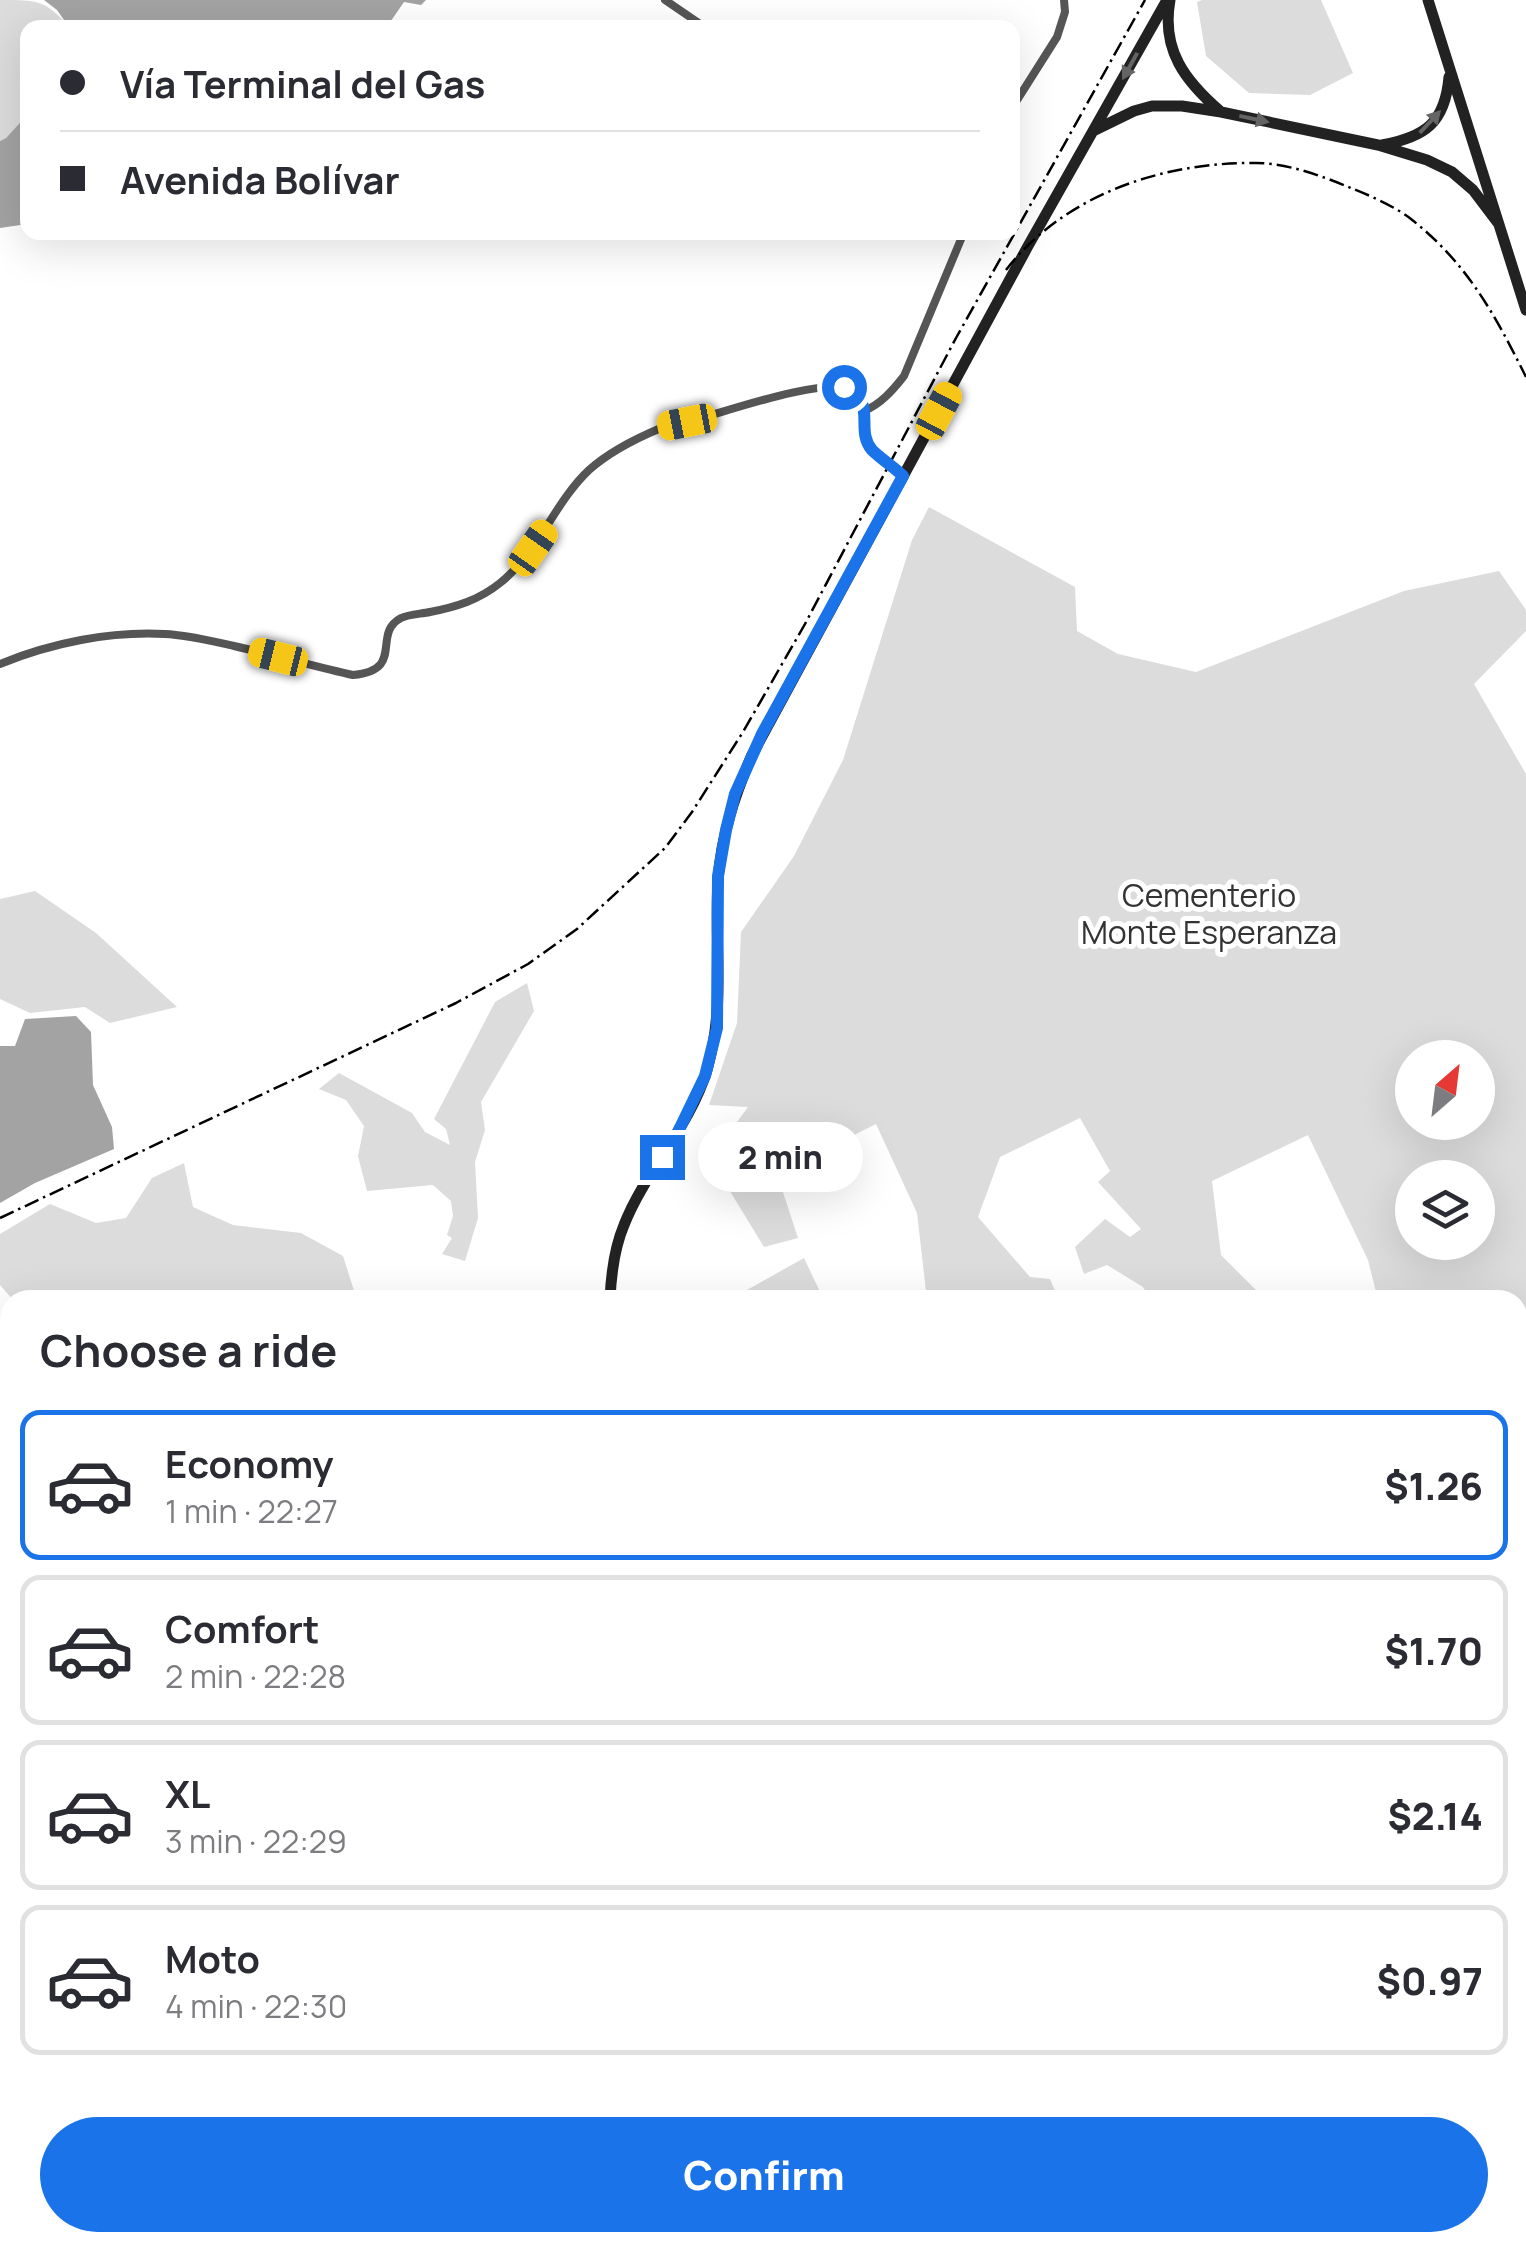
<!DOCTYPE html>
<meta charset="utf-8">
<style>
body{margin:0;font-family:Manrope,sans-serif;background:#f2f2f3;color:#2b2b33;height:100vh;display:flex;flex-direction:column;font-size:38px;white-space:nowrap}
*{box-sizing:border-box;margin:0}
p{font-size:32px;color:#7c7c81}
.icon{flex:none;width:55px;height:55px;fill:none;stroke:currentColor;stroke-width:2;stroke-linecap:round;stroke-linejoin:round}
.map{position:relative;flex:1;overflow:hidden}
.sheet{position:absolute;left:0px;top:1290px;width:1528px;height:962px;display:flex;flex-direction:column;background:#fff;border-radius:30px 30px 0 0;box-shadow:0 10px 40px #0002}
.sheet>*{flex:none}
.banner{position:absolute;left:20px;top:20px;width:1000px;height:220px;border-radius:20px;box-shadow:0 10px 40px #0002;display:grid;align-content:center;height:220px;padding:0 40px;background:#fff}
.needle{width:65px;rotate:28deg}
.controls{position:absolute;left:1395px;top:1040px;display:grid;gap:20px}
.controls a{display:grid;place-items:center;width:100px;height:100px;border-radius:50%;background:#fff;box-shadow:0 10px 40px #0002;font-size:50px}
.end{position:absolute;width:45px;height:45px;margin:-22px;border:12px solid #1a73e8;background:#fff;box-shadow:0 0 0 5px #fff}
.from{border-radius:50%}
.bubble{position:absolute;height:70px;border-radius:35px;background:#fff;box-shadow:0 10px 40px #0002;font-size:32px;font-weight:800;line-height:70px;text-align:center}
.car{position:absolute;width:30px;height:60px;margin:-30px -15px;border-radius:12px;box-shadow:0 0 8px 2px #0007;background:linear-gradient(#f5c518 24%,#345 0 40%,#f5c518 0 76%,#345 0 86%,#f5c518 0)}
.banner b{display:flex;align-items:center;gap:35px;height:95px;font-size:38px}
.banner b+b{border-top:2px solid #e1e1e2}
.banner i{width:25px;height:25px;background:#2b2b33}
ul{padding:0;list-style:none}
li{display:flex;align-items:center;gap:30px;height:150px;margin:0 20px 15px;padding:0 20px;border:5px solid #e1e1e2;border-radius:20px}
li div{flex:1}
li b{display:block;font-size:38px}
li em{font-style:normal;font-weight:800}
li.selected{border-color:#1a73e8}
li>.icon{width:90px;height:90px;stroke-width:1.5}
h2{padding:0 40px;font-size:45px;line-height:120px}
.button{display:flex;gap:20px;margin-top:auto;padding:20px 40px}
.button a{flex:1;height:115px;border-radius:60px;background:#1a73e8;color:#fff;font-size:40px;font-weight:800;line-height:115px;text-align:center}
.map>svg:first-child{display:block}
.green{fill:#dcdcdc;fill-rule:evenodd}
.water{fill:#a3a3a3}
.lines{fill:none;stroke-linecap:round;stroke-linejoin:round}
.stream{stroke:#a3a3a3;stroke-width:2.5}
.minor{stroke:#555;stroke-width:8}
.secondary{stroke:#222;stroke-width:11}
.rail{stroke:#000;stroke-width:2.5;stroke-dasharray:15 5 2.5 5;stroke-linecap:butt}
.oneway{fill:#646464}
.route{stroke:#1a73e8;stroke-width:12}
.labels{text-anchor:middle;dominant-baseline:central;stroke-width:10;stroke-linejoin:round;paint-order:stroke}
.park-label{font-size:32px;fill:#333;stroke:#fff}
</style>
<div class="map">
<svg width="1526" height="2251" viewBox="0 0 1526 2251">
<rect width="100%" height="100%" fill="#fff"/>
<path class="green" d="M0,0C39,0 45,0 69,27L28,28L27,115L6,138L0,141Z
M1202,0H1321L1353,73L1310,95L1249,93L1206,56L1197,2Z
M929,507L1075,587L1077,631L1118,654L1196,672L1404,591L1499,571L1526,610V631L1474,684L1526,774V1558L1518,1569V1300H1378L1368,1260L1308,1135L1212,1181L1221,1255L1258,1292L1257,1300H1151L1143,1287L1107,1265L1084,1274L1075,1247L1105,1219L1130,1237L1141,1229L1098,1182L1110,1171L1080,1118L1000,1157L978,1217L1030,1277L1050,1279L1059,1300H927L917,1213L876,1124L777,1174L798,1238L764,1247L728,1188L741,1165L703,1168L748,1107L709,1105L737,1023L741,932L794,856L843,760L912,540ZM1412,1058H1478V1122H1412ZM1412,1178H1478V1242H1412Z
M35,891L96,933L177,1007L110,1023L85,1007L30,1013L0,999V899Z
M527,983L534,1011L481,1102L485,1130L475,1162L478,1218L465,1261L442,1254L452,1238L447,1235L453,1216L451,1201L433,1185L367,1191L358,1156L364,1126L346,1100L319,1089L339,1073L412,1113L425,1132L450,1145L446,1129L434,1119L495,1002Z
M184,1163L193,1207L233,1225L301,1233L343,1256L357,1300H13L0,1285V1234L50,1204L96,1223L126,1218L152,1178Z
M804,1258L824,1300H729Z
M1518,1596L1526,1600V1839L1518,1828Z"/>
<path class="water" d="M44,0H426L421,5L404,2L386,28L69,27L57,10Z
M27,115V224L0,228V141L6,138Z
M76,1016L91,1032L93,1085L112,1127L114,1149L35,1183L0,1203V1046H15L25,1019Z"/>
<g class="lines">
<path class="stream" d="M1518,1669L1526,1667"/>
<path class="minor" d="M665,0L706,28
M1012,108L1057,37L1065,12L1064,0
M864,411C881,404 893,390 904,376L964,232
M0,664C51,643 110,631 165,634C188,635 211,641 234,646C274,655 314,666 353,675C406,670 371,634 401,618C409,614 421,614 430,612C456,607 479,600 500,583C539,552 554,503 589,470C608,453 637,438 661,428C675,423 691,421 705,417C733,409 830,376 853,390C873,403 858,429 870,446C875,454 895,468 903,476
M1518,1948L1526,1944
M550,2242L556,2251
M751,2242L787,2250L806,2242
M730,2251L732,2242
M929,2251L931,2242
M1084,2251L1086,2242
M1361,2251L1362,2242"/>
<path class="secondary" d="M1170,0C1161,50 1185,81 1221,112
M1428,0L1526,310
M1093,131L1134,111L1152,106H1182L1221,112L1378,145L1427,160L1452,172L1473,190L1498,223
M1382,145C1425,137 1445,123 1449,77
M610,1300C611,1275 614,1249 624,1225C645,1171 690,1127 707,1070C726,1003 714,947 718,880C721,836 735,795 752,755L1028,246L1167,0
M1518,1763L1526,1762
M407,2251L421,2242"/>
<path class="rail" d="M1006,270C1065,194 1163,162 1256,163C1287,163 1322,176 1351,188C1371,196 1394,206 1411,219C1468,264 1495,315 1526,377
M0,1218L456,1003L528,964L577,929L665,848L692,812L743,732L805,624L956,338L1145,0"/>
</g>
<defs><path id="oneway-solid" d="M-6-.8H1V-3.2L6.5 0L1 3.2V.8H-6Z" transform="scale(2.5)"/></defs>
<g class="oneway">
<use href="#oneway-solid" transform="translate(1130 66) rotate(119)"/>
<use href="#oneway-solid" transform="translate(1254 119) rotate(12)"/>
<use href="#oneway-solid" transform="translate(1430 122) rotate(-47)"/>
</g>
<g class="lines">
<path class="route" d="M662,1157L677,1134L705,1076L717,1028L718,876L726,830L735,794L762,734L903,476C894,467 881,459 872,450C854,429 879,402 844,387"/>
</g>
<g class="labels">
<g class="park-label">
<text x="1209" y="895">Cementerio<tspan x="1209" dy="37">Monte Esperanza</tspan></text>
</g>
</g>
</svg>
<div class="controls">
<a><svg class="needle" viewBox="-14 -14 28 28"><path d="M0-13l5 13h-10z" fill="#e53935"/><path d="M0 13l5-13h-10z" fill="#7c7c81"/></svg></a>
<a><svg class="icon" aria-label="layers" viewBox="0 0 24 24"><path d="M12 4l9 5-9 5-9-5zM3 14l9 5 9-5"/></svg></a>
</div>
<i class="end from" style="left:844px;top:387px"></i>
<i class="end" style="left:662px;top:1157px"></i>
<div class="bubble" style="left:698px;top:1122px;width:165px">2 min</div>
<i class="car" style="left:939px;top:411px;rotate:28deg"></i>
<i class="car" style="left:687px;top:422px;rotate:259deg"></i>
<i class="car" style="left:533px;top:548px;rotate:35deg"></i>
<i class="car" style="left:278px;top:657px;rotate:284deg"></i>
<div class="banner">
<b><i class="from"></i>Vía Terminal del Gas</b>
<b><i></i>Avenida Bolívar</b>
</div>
<section class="sheet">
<h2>Choose a ride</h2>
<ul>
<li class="selected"><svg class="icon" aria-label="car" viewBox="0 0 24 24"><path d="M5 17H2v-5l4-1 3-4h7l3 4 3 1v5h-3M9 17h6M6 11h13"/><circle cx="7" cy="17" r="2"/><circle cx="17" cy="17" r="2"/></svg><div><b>Economy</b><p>1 min · 22:27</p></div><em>$1.26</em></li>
<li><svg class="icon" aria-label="car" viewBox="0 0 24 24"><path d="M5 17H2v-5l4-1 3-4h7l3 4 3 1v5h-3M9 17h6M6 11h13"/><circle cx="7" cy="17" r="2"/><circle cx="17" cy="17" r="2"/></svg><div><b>Comfort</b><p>2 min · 22:28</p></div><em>$1.70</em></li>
<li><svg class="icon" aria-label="car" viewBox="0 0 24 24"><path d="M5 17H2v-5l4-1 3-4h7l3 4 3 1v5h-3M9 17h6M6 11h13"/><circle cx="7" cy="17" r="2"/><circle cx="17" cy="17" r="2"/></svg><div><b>XL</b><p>3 min · 22:29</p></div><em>$2.14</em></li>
<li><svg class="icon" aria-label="car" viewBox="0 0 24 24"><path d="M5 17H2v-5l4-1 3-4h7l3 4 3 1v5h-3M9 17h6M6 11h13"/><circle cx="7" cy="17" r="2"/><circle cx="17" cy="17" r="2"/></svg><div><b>Moto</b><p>4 min · 22:30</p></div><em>$0.97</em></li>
</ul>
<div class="button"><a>Confirm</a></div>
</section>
</div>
